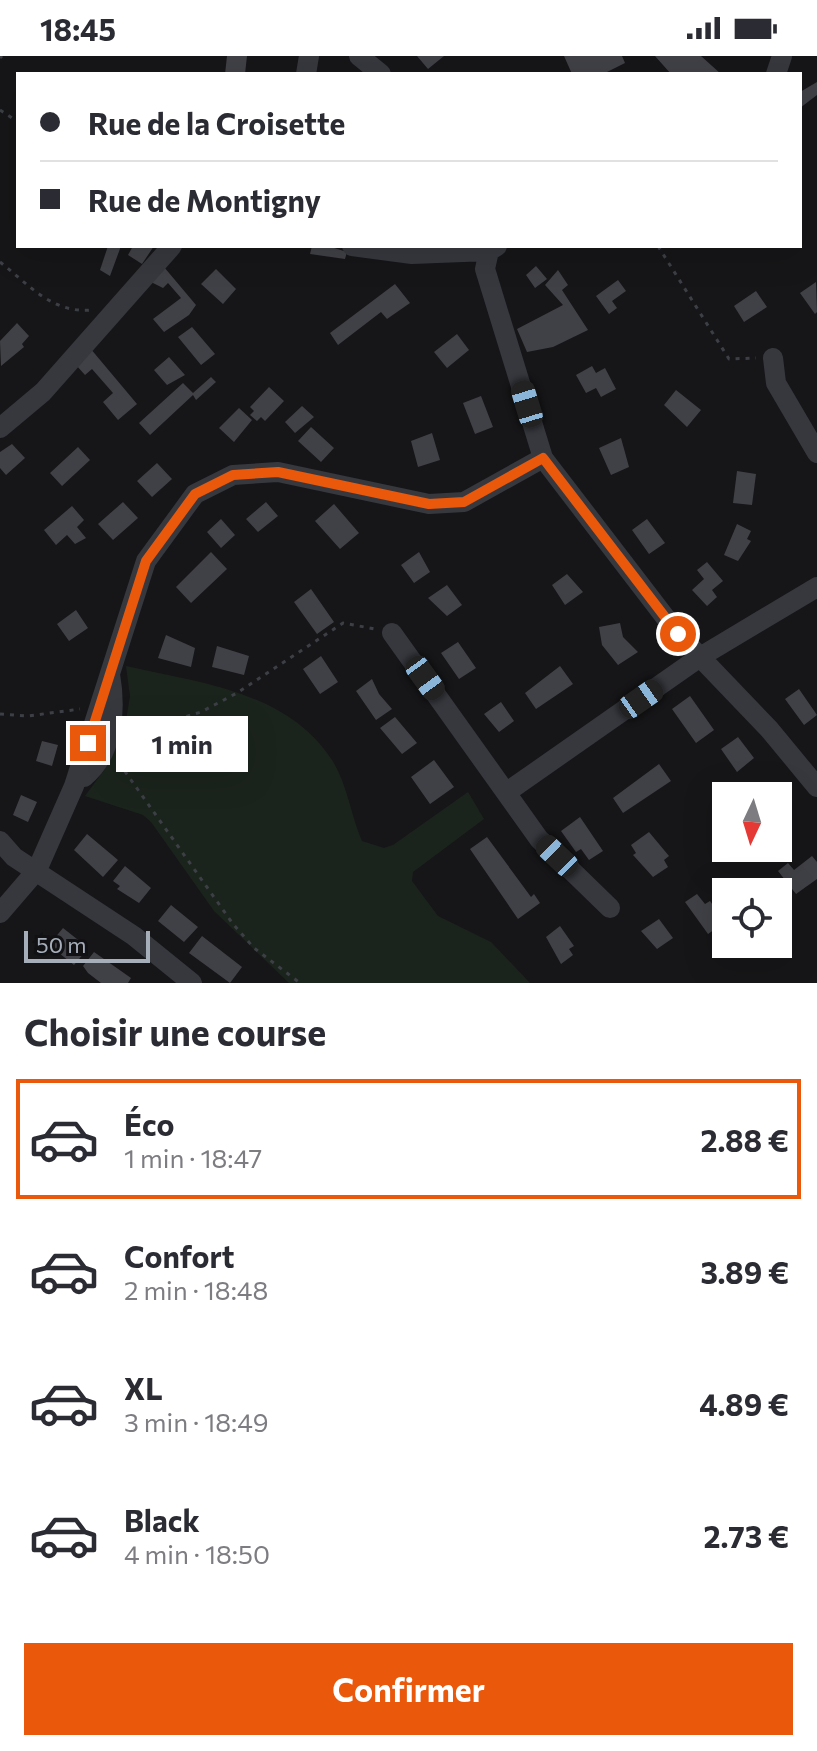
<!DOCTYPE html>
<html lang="fr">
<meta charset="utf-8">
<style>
body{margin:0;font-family:Commissioner,sans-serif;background:#f2f2f3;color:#2b2b33;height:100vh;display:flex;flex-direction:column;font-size:30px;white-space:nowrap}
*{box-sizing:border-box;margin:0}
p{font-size:26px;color:#7c7c81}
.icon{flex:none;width:44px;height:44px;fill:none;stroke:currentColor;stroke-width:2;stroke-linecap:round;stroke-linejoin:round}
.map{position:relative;height:927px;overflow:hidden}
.panel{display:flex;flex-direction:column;background:#fff;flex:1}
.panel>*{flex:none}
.banner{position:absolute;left:16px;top:16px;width:786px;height:176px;border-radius:0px;box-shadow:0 8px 32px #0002;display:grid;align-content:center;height:176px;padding:0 24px;background:#fff}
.needle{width:52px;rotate:184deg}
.controls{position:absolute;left:712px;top:726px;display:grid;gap:16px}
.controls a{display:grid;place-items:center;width:80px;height:80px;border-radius:0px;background:#fff;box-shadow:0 8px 32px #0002;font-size:40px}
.scale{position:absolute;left:24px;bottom:20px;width:126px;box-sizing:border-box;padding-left:8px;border:4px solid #a6aeba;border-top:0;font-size:22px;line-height:28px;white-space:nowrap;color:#a6aeba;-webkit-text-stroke:6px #111113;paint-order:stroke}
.end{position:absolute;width:36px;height:36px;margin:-18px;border:10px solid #ea580c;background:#fff;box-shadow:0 0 0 4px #fff}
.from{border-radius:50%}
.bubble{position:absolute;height:56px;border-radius:0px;background:#fff;box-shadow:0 8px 32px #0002;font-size:26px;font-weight:700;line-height:56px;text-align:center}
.car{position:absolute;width:24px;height:48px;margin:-24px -12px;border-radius:10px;box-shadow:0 0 6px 2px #0007;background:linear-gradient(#222 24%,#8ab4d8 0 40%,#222 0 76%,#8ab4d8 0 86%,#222 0)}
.banner b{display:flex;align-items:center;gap:28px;height:76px;font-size:30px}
.banner b+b{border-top:2px solid #e1e1e2}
.banner i{width:20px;height:20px;background:#2b2b33}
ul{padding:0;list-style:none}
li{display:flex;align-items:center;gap:24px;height:120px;margin:0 16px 12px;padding:0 8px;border:4px solid transparent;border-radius:0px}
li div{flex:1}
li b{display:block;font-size:30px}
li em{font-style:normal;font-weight:700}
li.selected{border-color:#ea580c}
li>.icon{width:72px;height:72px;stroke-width:1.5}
h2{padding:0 24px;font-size:36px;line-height:96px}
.action{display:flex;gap:16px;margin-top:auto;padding:16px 24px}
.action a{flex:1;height:92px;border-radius:0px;background:#ea580c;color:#fff;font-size:32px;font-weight:700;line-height:92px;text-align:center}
.status{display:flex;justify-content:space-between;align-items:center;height:56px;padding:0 40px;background:#fff;direction:ltr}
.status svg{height:22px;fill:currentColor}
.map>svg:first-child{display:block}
.green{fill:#1b241c}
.building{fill:#404146}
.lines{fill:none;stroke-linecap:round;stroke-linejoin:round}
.path{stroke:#3c3f45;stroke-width:3;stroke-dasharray:4 6;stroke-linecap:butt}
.minor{stroke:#36383e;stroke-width:20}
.route{stroke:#ea580c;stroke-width:10}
</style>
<div class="status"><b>18:45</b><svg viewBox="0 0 49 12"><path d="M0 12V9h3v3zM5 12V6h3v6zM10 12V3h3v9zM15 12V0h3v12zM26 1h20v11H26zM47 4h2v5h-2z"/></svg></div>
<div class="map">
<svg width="817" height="927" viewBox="0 0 817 927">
<rect width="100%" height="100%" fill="#161618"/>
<path class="green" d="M126,610C200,627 287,635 332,704C347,727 351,760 362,785L384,792L393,789L468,736L484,763L413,816L412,825L438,860L491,886L530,927H289L214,855L151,766L143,759L85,740L107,710L116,686L123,684L130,640Z"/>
<path class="building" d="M227,0H247L245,18H225Z
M417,0H444L428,13Z
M564,0H622L625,7L603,18H572Z
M655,0H701L721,18H671Z
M817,26V39L800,52V36Z
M108,190H121L110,220L100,214Z
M133,190H154L142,208L128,199Z
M312,190H328L347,196L345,203L310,198Z
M536,210L547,223L535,232L526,219Z
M164,211L196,249L189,259L164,276L153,263L181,242L168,227L163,232L151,226Z
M216,213L236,233L223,248L201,228Z
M558,214L568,229L562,234L588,274L553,291L527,296L517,273L563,249L545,229Z
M618,224L626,235L612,245L617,252L609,258L596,240Z
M816,226L817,256L815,258L800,237Z
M395,228L410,247L387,263L381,256L338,289L330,277Z
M756,235L767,251L744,266L734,250Z
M17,267L29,280L22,288L24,291L1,310L0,285Z
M192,271L215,298L201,309L178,281Z
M457,278L469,294L447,312L434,296Z
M90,292L137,348L118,364L103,346L113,337L92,313L85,319L76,309Z
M169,301L185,319L167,329L154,314Z
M592,310L596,317L605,312L616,333L601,341L596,332L586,337L576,319Z
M211,321L216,326L196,344L193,339L150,379L139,367L183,327L193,337Z
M269,331L284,345L265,365L261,361L257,365L250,359L254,355L250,351Z
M676,334L701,354L687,371L664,349Z
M481,340L493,371L475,378L463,347Z
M302,350L314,361L295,377L285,366Z
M239,352L252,364L234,386L219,372Z
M311,371L334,392L321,406L298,385Z
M432,377L440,404L418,411L411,385Z
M621,382L629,411L611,419L599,392Z
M12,388L25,402L6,419L0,412V396Z
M78,391L90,404L62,430L50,417Z
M157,407L172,423L152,441L137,425Z
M737,415L756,418L752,449L733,447Z
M123,446L138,462L113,484L98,468Z
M266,446L278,460L258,476L246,463Z
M334,448L359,477L340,493L315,465Z
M72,450L84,464L77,471L86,482L75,488L67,479L56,489L44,474Z
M221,463L235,479L221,492L207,476Z
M647,463L665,487L649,498L632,474Z
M737,468L751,475L747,483L751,485L738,505L724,499Z
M211,496L227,513L191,547L176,531Z
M419,496L430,516L414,527L401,509Z
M707,506L723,525L712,534L717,541L707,550L692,534L704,523L697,514Z
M567,518L583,536L565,549L552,529Z
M447,529L462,549L447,560L428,542Z
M311,533L334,566L317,578L294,546Z
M76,554L88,572L69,585L57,568Z
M620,567L623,581L638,596L618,609L602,589L599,571Z
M166,579L195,592L191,611L158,602Z
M458,586L476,612L459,623L441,597Z
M217,590L249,600L244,619L212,611Z
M321,600L338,626L320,638L303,613Z
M560,610L573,628L536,653L525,637Z
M372,623L379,638L392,653L376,664L356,635Z
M799,633L817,659L804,669L785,643Z
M690,640L714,674L696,687L672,653Z
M501,646L514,665L499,676L484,658Z
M395,661L417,687L402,698L380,672Z
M738,681L754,702L737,716L721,693Z
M42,685L58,689L52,710L36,705Z
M434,704L454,731L430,748L411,721Z
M659,708L671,725L623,757L613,742Z
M21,739L37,746L28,766L13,759Z
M580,761L603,795L589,804L581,793L576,796L561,775Z
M649,776L669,800L664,804L668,811L653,821L633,799L636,797L631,789Z
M87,778L118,804L103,821L74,794Z
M487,781L531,841L534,838L540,847L518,863L470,793Z
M812,800L817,806V823L796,838L778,815L788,807L794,814Z
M125,810L151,832L139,847L117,833L120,830L113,825Z
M697,838L705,848L710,845L725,866L708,878L685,846Z
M171,849L198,871L184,886L158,865Z
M659,863L673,882L657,893L641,875Z
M560,870L574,890L569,893L573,899L561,908L546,881Z
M63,872L82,887L79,891L85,896L74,909L49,889Z
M202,880L242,911L230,927L189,897Z
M94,896L131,922L128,927H101L88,917L83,910Z"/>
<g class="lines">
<path class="path" d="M0,2L2,0
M0,54L18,66
M658,190L729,303L756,302
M0,206C29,229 53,258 92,254
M0,658L28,660L80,653
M129,678L201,656L237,637L343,567L375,573
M119,707L233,868L254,892L300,927"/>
<path class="minor" d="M359,0L381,18
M306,18L309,0
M776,18L782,0
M352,190L412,198L489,195L497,190
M490,190L485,213L543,402L678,578L769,673L817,731
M773,302L776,327L817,397
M0,372L43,336L172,190
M392,577L539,783L610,852
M84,721C114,696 116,653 110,618
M507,736L700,601L817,531
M0,785L14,801L134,880L192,927
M0,857L37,814L74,730L146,505L195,438L233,419L278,416L429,448L464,446L543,402"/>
</g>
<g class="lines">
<path class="route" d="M88,687L146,505L195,438L233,419L278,416L429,448L464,446L543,402L678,578"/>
</g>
</svg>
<div class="controls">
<a><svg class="needle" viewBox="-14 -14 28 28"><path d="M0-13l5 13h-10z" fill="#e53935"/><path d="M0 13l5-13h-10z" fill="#7c7c81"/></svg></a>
<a><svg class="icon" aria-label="locate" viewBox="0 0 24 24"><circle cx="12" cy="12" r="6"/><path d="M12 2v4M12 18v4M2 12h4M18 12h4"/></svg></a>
</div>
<div class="scale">50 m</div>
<i class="end from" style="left:678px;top:578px"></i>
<i class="end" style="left:88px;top:687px"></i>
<div class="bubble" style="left:116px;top:660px;width:132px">1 min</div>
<i class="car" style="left:527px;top:348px;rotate:343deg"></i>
<i class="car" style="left:425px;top:622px;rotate:144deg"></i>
<i class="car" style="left:641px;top:643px;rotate:55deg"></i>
<i class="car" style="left:557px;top:800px;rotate:314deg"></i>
<div class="banner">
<b><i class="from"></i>Rue de la Croisette</b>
<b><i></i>Rue de Montigny</b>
</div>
</div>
<section class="panel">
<h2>Choisir une course</h2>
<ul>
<li class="selected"><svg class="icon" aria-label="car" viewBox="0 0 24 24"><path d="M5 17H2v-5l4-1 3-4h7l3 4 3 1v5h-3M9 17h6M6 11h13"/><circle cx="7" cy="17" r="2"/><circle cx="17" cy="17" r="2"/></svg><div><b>Éco</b><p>1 min · 18:47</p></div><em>2.88 €</em></li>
<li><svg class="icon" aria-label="car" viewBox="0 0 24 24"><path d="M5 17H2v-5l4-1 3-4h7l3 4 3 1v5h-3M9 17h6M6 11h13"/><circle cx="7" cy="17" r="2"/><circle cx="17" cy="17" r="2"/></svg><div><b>Confort</b><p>2 min · 18:48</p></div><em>3.89 €</em></li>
<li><svg class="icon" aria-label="car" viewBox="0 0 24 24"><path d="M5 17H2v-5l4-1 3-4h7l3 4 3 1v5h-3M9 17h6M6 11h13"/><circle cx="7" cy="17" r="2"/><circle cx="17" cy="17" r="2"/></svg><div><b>XL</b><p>3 min · 18:49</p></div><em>4.89 €</em></li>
<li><svg class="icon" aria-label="car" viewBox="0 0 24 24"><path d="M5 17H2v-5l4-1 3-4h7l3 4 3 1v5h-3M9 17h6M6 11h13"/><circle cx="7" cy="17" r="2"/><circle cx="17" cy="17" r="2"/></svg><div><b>Black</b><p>4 min · 18:50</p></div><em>2.73 €</em></li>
</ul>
<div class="action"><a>Confirmer</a></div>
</section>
